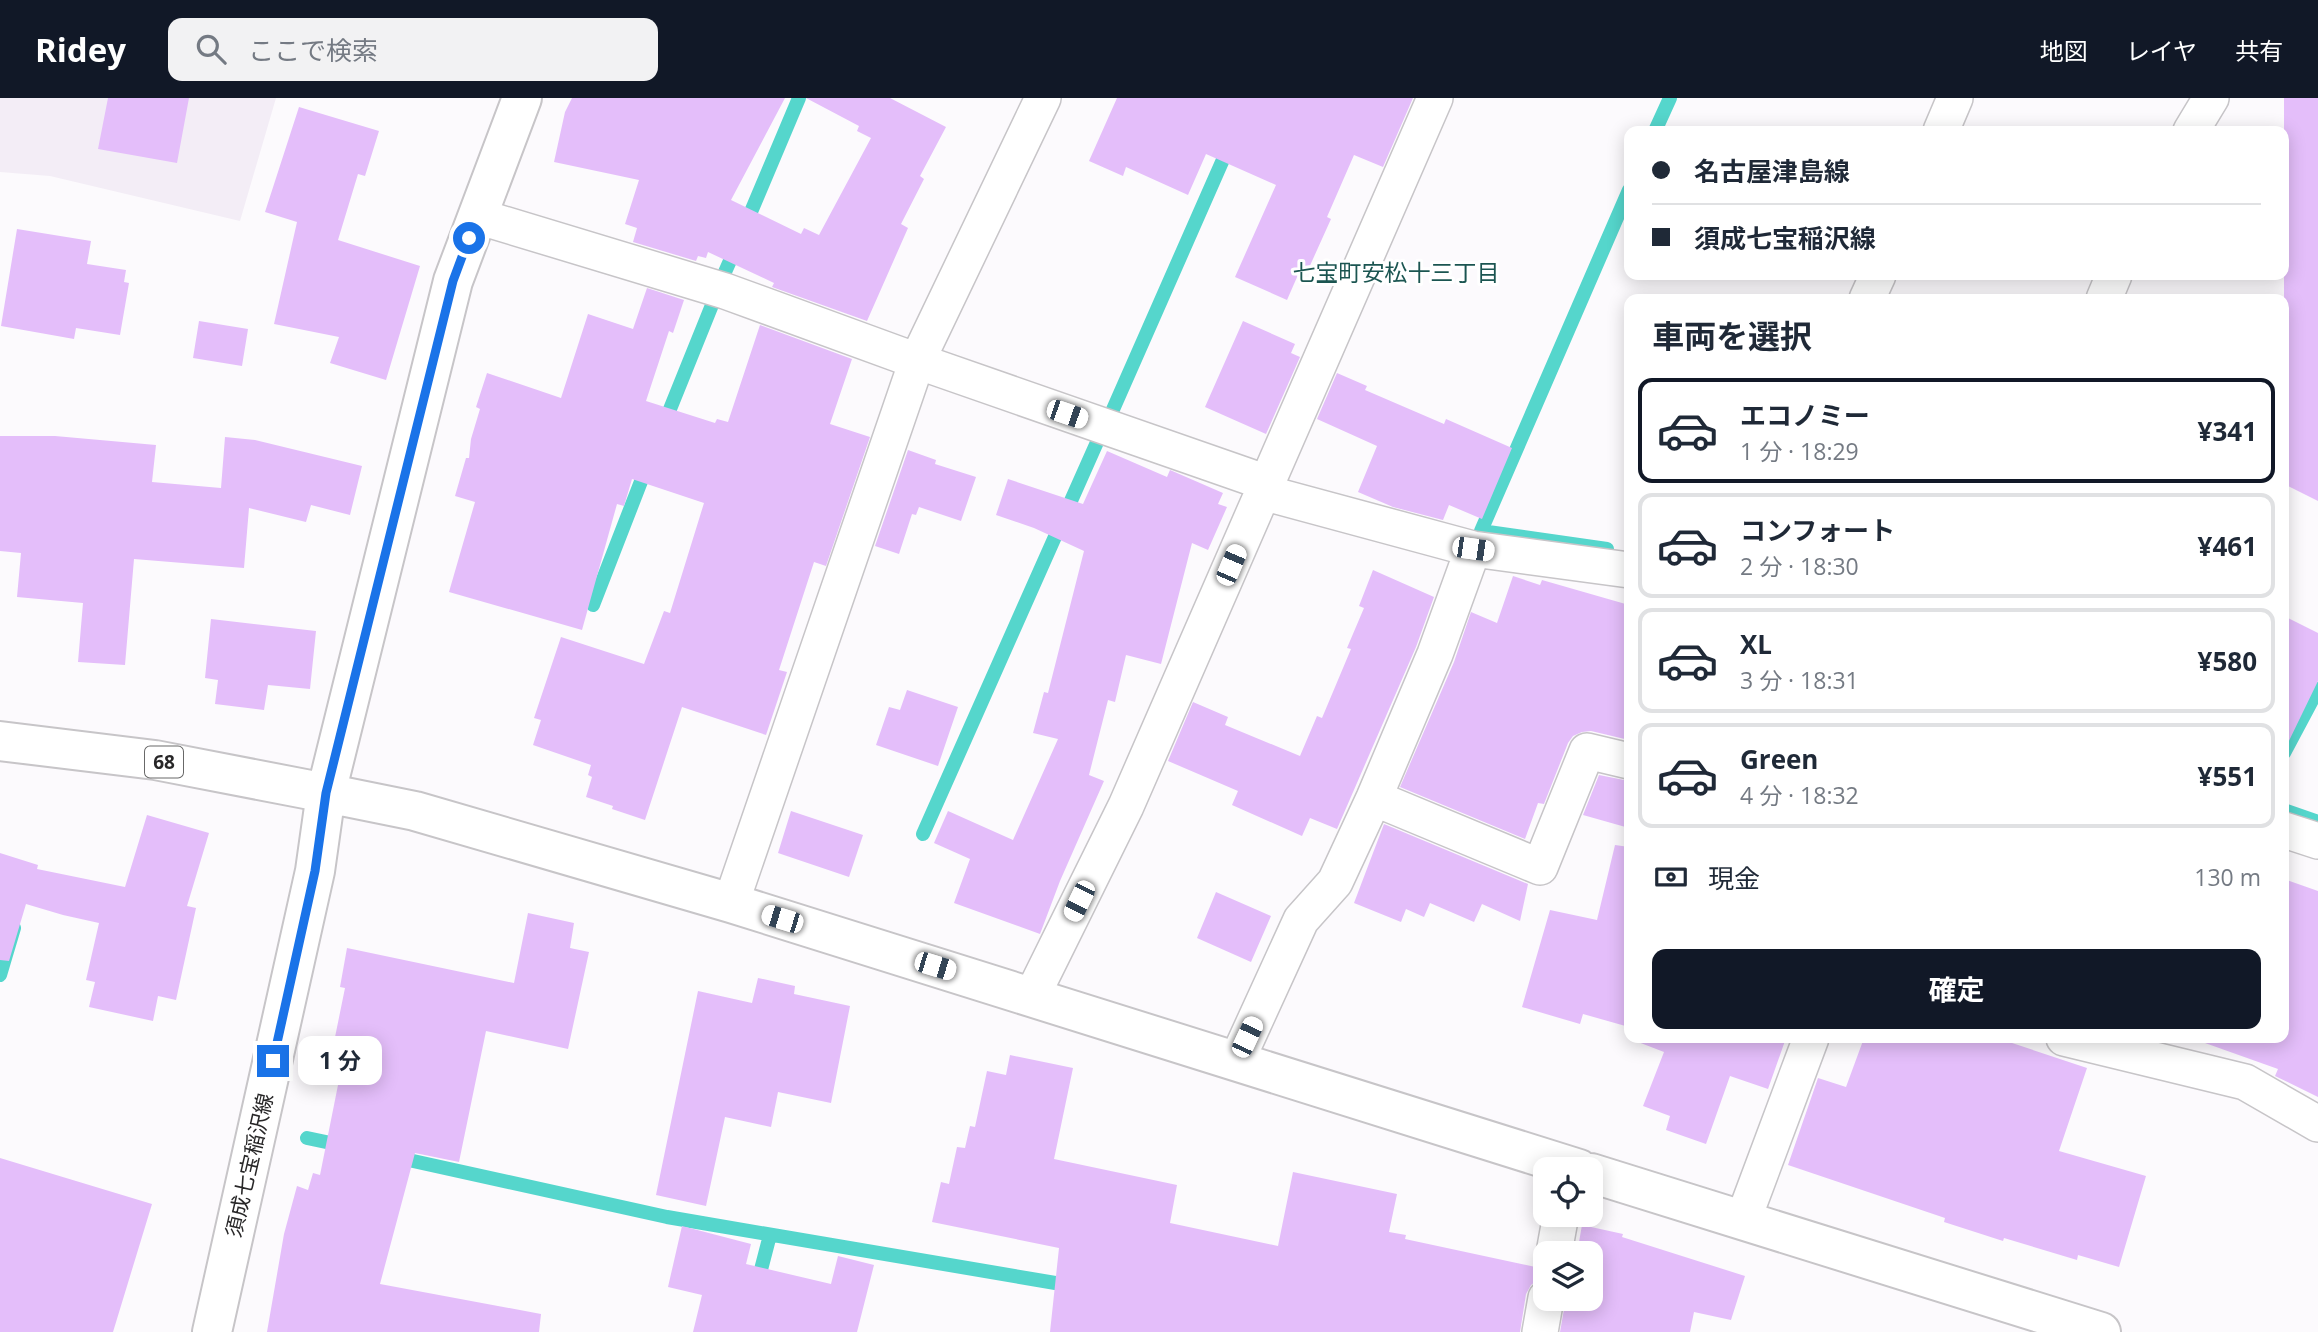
<!DOCTYPE html>
<html lang="ja">
<meta charset="utf-8">
<style>
body{margin:0;font-family:"Open Sans","Noto Sans JP",sans-serif;background:#f2f2f3;color:#1f2937;height:100vh;display:flex;flex-direction:column;font-size:26px;white-space:nowrap}
*{box-sizing:border-box;margin:0}
p{font-size:23px;color:#747a83}
.icon{flex:none;width:38px;height:38px;fill:none;stroke:currentColor;stroke-width:2;stroke-linecap:round;stroke-linejoin:round}
.map{position:relative;flex:1;overflow:hidden}
.side{position:absolute;left:1624px;top:196px;width:665px;height:749px;display:flex;flex-direction:column;background:#fff;border-radius:14px;box-shadow:0 4px 18px #0003}
.side>*{flex:none}
.banner{position:absolute;left:1624px;top:28px;width:665px;height:154px;border-radius:14px;box-shadow:0 4px 18px #0003;display:grid;align-content:center;height:154px;padding:0 28px;background:#fff}
.controls{position:absolute;left:1533px;top:1059px;display:grid;gap:14px}
.controls a{display:grid;place-items:center;width:70px;height:70px;border-radius:14px;background:#fff;box-shadow:0 4px 18px #0003;font-size:35px}
.end{position:absolute;width:32px;height:32px;margin:-16px;border:9px solid #1a73e8;background:#fff;box-shadow:0 0 0 4px #fff}
.from{border-radius:50%}
.bubble{position:absolute;height:49px;border-radius:14px;background:#fff;box-shadow:0 4px 18px #0003;font-size:23px;font-weight:700;line-height:49px;text-align:center}
.car{position:absolute;width:21px;height:42px;margin:-21px -10px;border-radius:9px;box-shadow:0 0 5px 2px #0007;background:linear-gradient(#fff 24%,#345 0 40%,#fff 0 76%,#345 0 86%,#fff 0)}
.banner b{display:flex;align-items:center;gap:24px;height:66px;font-size:26px}
.banner b+b{border-top:2px solid #e0e1e3}
.banner i{width:18px;height:18px;background:#1f2937}
ul{padding:0;list-style:none}
li{display:flex;align-items:center;gap:21px;height:105px;margin:0 14px 10px;padding:0 14px;border:4px solid #e0e1e3;border-radius:14px}
li div{flex:1}
li b{display:block;font-size:26px}
li em{font-style:normal;font-weight:700}
li.current{border-color:#111827}
li>.icon{width:63px;height:63px;stroke-width:1.5}
h2{padding:0 28px;font-size:32px;line-height:84px}
.pay{display:flex;align-items:center;gap:18px;height:77px;padding:0 28px;font-size:26px}
.pay p{margin-inline-start:auto}
.primary-button{display:flex;gap:14px;margin-top:auto;padding:14px 28px}
.primary-button a{flex:1;height:80px;border-radius:14px;background:#111827;color:#fff;font-size:28px;font-weight:700;line-height:80px;text-align:center}
header{display:flex;align-items:center;gap:42px;box-sizing:border-box;height:98px;padding:0 35px;background:#111827;color:#fff}
header strong{font-size:33px}
nav{display:flex;gap:38px;margin-inline-start:auto;font-size:24px}
.search{width:490px;height:63px;background:#f2f2f3;display:flex;align-items:center;gap:18px;box-sizing:border-box;padding:0 24px;border-radius:14px;color:#747a83;font-size:26px}
.map>svg:first-child{display:block}
.built{fill:#f3edf6}
.lines{fill:none;stroke-linecap:round;stroke-linejoin:round}
.stream{stroke:#55d6cc;stroke-width:14}
.building{fill:#e4befa}
.street-casing{stroke:#c7c5c8;stroke-width:38}
.secondary-casing{stroke:#c7c5c8;stroke-width:42}
.primary-casing{stroke:#c7c5c8;stroke-width:42}
.street{stroke:#fff;stroke-width:35}
.secondary{stroke:#fff;stroke-width:38}
.primary{stroke:#fff;stroke-width:38}
.route{stroke:#1a73e8;stroke-width:9}
.labels{text-anchor:middle;dominant-baseline:central;stroke-width:6;stroke-linejoin:round;paint-order:stroke}
.shield{fill:#fff;stroke:#686868;stroke-width:2}
.shield-label{font-size:19px;font-weight:bold;fill:#282728}
.street-label{font-size:21px;fill:#282728;stroke:#fff}
.neighbourhood-label{font-size:23px;fill:#1b5551;stroke:#fff}
</style>
<header>
<strong>Ridey</strong>
<div class="search"><svg class="icon" aria-label="search" viewBox="0 0 24 24"><circle cx="10" cy="10" r="6"/><path d="M15 15l6 6"/></svg>ここで検索</div>
<nav><a>地図</a><a>レイヤ</a><a>共有</a></nav>
</header>
<div class="map">
<svg width="2318" height="1234" viewBox="0 0 2318 1234">
<rect width="100%" height="100%" fill="#fcfafd"/>
<path class="built" d="M0,0H276L240,123L50,78L0,74Z"/>
<g class="lines">
<path class="stream" d="M1655,33L1670,0
M745,128L799,0
M725,174L737,147
M1111,316L1229,48
M664,326L712,207
M1607,451L1481,433L1629,92
M593,507L647,368
M2284,655L2318,591
M2284,712L2318,724
M923,736L1098,342
M0,826L14,830L0,877
M307,1040L345,1048
M395,1059L667,1119L1073,1188
M757,1187L770,1137"/>
</g>
<path class="building" d="M108,0H189L177,65L98,51Z
M572,0H785L731,102L801,136L804,130L819,137L871,40L857,33L859,28L806,0H890L946,29L920,78L924,81L901,126L908,130L867,223L772,189L774,185L708,154L706,160L698,158L696,163L633,144L637,130L625,126L639,82L554,64L565,14Z
M1117,0H1413L1383,69L1354,57L1327,119L1331,121L1308,172L1301,170L1287,202L1235,179L1276,87L1206,56L1188,97L1126,69L1123,78L1089,63Z
M2284,0H2318V403L2284,386Z
M299,9L379,33L365,78L358,76L338,142L420,168L386,282L330,265L339,239L274,226L297,124L265,114Z
M17,131L91,143L87,166L126,172L124,184L129,185L120,237L76,230L74,241L1,228Z
M647,190L684,202L673,235L669,233L646,303L715,325L717,321L728,324L760,227L852,261L830,326L870,339L826,468L814,464L779,572L787,574L766,637L682,609L645,722L612,711L613,708L586,699L592,679L588,677L591,667L533,647L541,622L534,620L561,539L644,566L664,513L670,515L704,405L632,381L624,408L617,406L582,532L449,494L475,404L455,398L466,360H469L471,341L480,311L476,309L487,275L561,300L588,216L633,231Z
M199,223L248,231L242,268L193,260Z
M1243,223L1295,246L1291,255L1300,259L1266,336L1205,309Z
M1337,275L1367,288L1365,292L1444,326L1446,321L1512,350L1482,421L1449,407L1443,422L1393,409L1358,394L1377,348L1317,321Z
M0,338H55L156,347L152,384L221,390L225,339L255,342L362,368L350,417L311,407L306,424L249,410L244,470L134,461L125,567L78,564L83,505L17,499L21,455L0,453Z
M908,352L936,362L935,366L976,379L961,423L919,409L916,417L912,416L899,456L875,448Z
M1107,353L1167,379L1170,372L1223,395L1218,406L1227,409L1208,452L1192,445L1161,566L1126,557L1115,604L1108,602L1089,677L1104,683L1060,783L1040,836L954,805L970,761L934,745L948,713L1013,742L1058,641L1033,635L1044,594L1048,595L1084,453L1034,430L996,417L1008,381L1083,406Z
M1373,472L1434,499L1416,549L1337,731L1310,720L1302,738L1232,707L1238,693L1168,663L1193,604L1228,619L1225,627L1300,658L1317,618L1322,620L1351,551L1347,550L1364,510L1359,508Z
M1513,478L1540,487L1542,482L1629,507V642L1591,633L1582,634L1573,638L1568,645L1544,706L1538,705L1525,741L1400,689L1454,564L1471,514L1497,525Z
M2284,518L2318,535V583L2284,653Z
M211,521L316,533L310,591L268,587L264,612L215,606L218,582L205,580Z
M907,592L958,609L938,668L876,647L889,609L900,612Z
M1599,677L1629,683V730L1583,717Z
M791,713L863,737L849,779L778,755Z
M147,717L209,735L187,808L196,810L176,902L158,898L153,923L89,909L95,884L86,882L99,825L63,817L26,806L9,863L0,862V755L38,767L37,771L125,789Z
M1384,726L1528,786L1520,823L1482,806L1474,824L1430,805L1424,819L1406,811L1401,824L1354,805Z
M1615,747L1629,749V929L1583,916L1580,926L1522,909L1550,812L1597,822Z
M2284,781L2318,793V999L2275,978L2278,971L2205,945L2206,940H2284Z
M1216,794L1271,818L1251,864L1197,840Z
M528,815L574,825L570,850L589,854L568,951L486,933L459,1064L415,1055L380,1186L541,1216L539,1234H267L284,1136L297,1088L308,1092L313,1075L320,1077L345,952L333,949L345,890L340,889L347,850L514,885Z
M758,880L795,888L794,896L850,908L831,1005L778,994L771,1029L725,1019L706,1108L656,1097L698,893L752,905Z
M1639,940H1786L1768,991L1730,978L1706,1046L1666,1032L1670,1018L1643,1008L1664,954L1638,944Z
M1864,940H1997L2087,970L2059,1053L2146,1078L2119,1169L2078,1157L2077,1162L2004,1140L2003,1143L1972,1133L1944,1124L1945,1120L1788,1067L1818,980L1846,989Z
M1010,957L1073,970L1054,1061L1177,1087L1170,1125L1278,1148L1293,1074L1397,1096L1389,1134L1406,1137L1405,1141L1540,1170L1545,1172V1180L1539,1181L1531,1187L1526,1196L1520,1234H1050L1059,1150L932,1124L941,1084L949,1086L957,1049L965,1050L970,1028L975,1029L987,973L1006,977Z
M0,1060L152,1106L113,1234H0Z
M1582,1127L1623,1136L1622,1139L1745,1178L1731,1222L1694,1214L1690,1234H1560L1566,1200H1591V1155H1577Z
M682,1128L751,1146L746,1166L831,1186L838,1158L874,1167L857,1234H693L702,1197L668,1189Z"/>
<g class="lines">
<g class="street-casing">
<path id="street" d="M1941,33L1955,0
M2191,33L2211,0
M477,118L725,193L917,263L1267,385
M1867,201L1878,177
M2104,201L2114,177
M1262,394L1473,451L1629,472
M1374,700L1540,769L1587,653L1629,663
M2284,732L2318,743
M731,805L917,263L1043,0
M1032,898L1126,708L1435,0
M2064,940L2245,984L2318,1026
M1237,962L1301,822L1335,784L1374,700L1435,556L1473,451
M1743,1122L1811,940
M1554,1155L1561,1116
M1540,1234L1546,1200"/>
</g>
<g class="secondary-casing">
<path id="secondary" d="M1591,1075L2101,1234
M212,1234L315,773L326,695L415,713L731,805L1579,1071"/>
</g>
<g class="primary-casing">
<path id="primary" d="M0,643L155,662L326,695L453,183L522,0"/>
</g>
<use href="#street" class="street"/>
<use href="#secondary" class="secondary"/>
<use href="#primary" class="primary"/>
</g>
<g class="lines">
<path class="route" d="M273,963L315,773L326,695L453,183L469,140"/>
</g>
<g class="labels">
<rect class="shield" x="145" y="648.5" width="38" height="31" rx="5"/>
<g class="shield-label">
<text x="164" y="664">68</text>
</g>
<g class="street-label">
<text transform="translate(249 1067) rotate(-77)">須成七宝稲沢線</text>
</g>
<g class="neighbourhood-label">
<text x="1396" y="174">七宝町安松十三丁目</text>
</g>
</g>
</svg>
<div class="controls">
<a><svg class="icon" aria-label="locate" viewBox="0 0 24 24"><circle cx="12" cy="12" r="6"/><path d="M12 2v4M12 18v4M2 12h4M18 12h4"/></svg></a>
<a><svg class="icon" aria-label="layers" viewBox="0 0 24 24"><path d="M12 4l9 5-9 5-9-5zM3 14l9 5 9-5"/></svg></a>
</div>
<i class="end from" style="left:469px;top:140px"></i>
<i class="end" style="left:273px;top:963px"></i>
<div class="bubble" style="left:298px;top:938px;width:84px">1 分</div>
<i class="car" style="left:1067px;top:316px;rotate:109deg"></i>
<i class="car" style="left:1473px;top:451px;rotate:98deg"></i>
<i class="car" style="left:1231px;top:467px;rotate:23deg"></i>
<i class="car" style="left:1079px;top:803px;rotate:206deg"></i>
<i class="car" style="left:782px;top:821px;rotate:287deg"></i>
<i class="car" style="left:935px;top:868px;rotate:107deg"></i>
<i class="car" style="left:1247px;top:939px;rotate:25deg"></i>
<div class="banner">
<b><i class="from"></i>名古屋津島線</b>
<b><i></i>須成七宝稲沢線</b>
</div>
<section class="side">
<h2>車両を選択</h2>
<ul>
<li class="current"><svg class="icon" aria-label="car" viewBox="0 0 24 24"><path d="M5 17H2v-5l4-1 3-4h7l3 4 3 1v5h-3M9 17h6M6 11h13"/><circle cx="7" cy="17" r="2"/><circle cx="17" cy="17" r="2"/></svg><div><b>エコノミー</b><p>1 分 · 18:29</p></div><em>¥341</em></li>
<li><svg class="icon" aria-label="car" viewBox="0 0 24 24"><path d="M5 17H2v-5l4-1 3-4h7l3 4 3 1v5h-3M9 17h6M6 11h13"/><circle cx="7" cy="17" r="2"/><circle cx="17" cy="17" r="2"/></svg><div><b>コンフォート</b><p>2 分 · 18:30</p></div><em>¥461</em></li>
<li><svg class="icon" aria-label="car" viewBox="0 0 24 24"><path d="M5 17H2v-5l4-1 3-4h7l3 4 3 1v5h-3M9 17h6M6 11h13"/><circle cx="7" cy="17" r="2"/><circle cx="17" cy="17" r="2"/></svg><div><b>XL</b><p>3 分 · 18:31</p></div><em>¥580</em></li>
<li><svg class="icon" aria-label="car" viewBox="0 0 24 24"><path d="M5 17H2v-5l4-1 3-4h7l3 4 3 1v5h-3M9 17h6M6 11h13"/><circle cx="7" cy="17" r="2"/><circle cx="17" cy="17" r="2"/></svg><div><b>Green</b><p>4 分 · 18:32</p></div><em>¥551</em></li>
</ul>
<div class="pay"><svg class="icon" aria-label="cash" viewBox="0 0 24 24"><path d="M3 7h18v10H3z"/><circle cx="12" cy="12" r="2"/></svg>現金<p>130 m</p></div>
<div class="primary-button"><a>確定</a></div>
</section>
</div>
